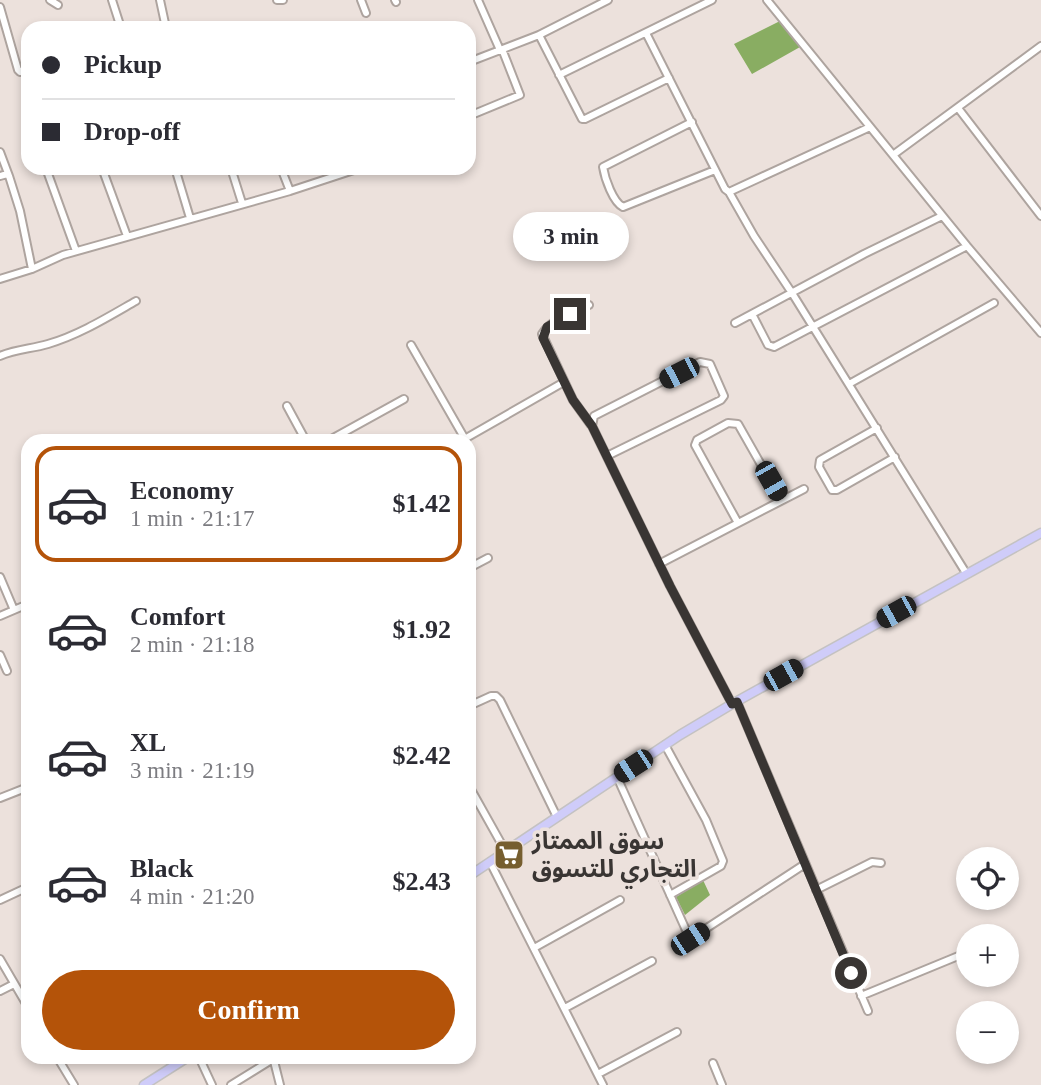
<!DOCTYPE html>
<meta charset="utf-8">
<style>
body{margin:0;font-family:"Times New Roman","Noto Sans Arabic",serif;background:#f7f7f7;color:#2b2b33;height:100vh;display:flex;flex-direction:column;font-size:26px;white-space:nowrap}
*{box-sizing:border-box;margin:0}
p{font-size:23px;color:#7c7c81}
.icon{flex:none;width:38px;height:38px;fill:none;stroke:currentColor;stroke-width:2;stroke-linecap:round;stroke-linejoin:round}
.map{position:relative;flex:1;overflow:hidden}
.drawer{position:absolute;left:21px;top:434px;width:455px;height:630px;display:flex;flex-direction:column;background:#fff;border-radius:21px;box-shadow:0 4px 10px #0003}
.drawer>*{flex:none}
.top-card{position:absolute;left:21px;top:21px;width:455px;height:154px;border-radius:21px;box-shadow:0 4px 10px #0003;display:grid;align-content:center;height:154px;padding:0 21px;background:#fff}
.buttons{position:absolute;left:956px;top:847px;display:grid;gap:14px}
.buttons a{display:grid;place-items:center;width:63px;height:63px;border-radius:50%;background:#fff;box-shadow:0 4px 10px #0003;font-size:35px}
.end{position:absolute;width:32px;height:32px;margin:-16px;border:9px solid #393533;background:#fff;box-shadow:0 0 0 4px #fff}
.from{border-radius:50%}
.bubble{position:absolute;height:49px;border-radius:24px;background:#fff;box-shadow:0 4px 10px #0003;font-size:23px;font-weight:800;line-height:49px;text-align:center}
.car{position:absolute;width:21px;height:42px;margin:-21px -10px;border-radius:9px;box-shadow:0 0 5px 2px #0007;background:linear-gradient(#222 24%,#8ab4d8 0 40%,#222 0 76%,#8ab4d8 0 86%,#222 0)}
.top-card b{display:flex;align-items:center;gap:24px;height:66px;font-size:26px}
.top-card b+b{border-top:2px solid #e1e1e2}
.top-card i{width:18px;height:18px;background:#2b2b33}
ul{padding:12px 0 0;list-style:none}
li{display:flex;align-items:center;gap:21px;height:116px;margin:0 14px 10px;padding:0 7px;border:4px solid transparent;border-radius:21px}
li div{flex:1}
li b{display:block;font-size:26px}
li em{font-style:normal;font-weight:800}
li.selected{border-color:#b45309}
li>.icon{width:63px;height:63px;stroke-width:1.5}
.cta{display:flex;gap:14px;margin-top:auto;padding:14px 21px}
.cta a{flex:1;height:80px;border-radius:42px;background:#b45309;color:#fff;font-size:28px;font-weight:800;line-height:80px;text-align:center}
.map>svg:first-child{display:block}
.forest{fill:#89ad62}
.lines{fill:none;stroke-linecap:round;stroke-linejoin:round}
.minor-casing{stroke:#aea49f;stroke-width:10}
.major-casing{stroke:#c4c2c2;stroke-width:11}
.minor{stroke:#fff;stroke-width:6}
.major{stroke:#cfccf9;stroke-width:8}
.route{stroke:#393533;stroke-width:9}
.labels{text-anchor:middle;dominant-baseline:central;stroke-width:7;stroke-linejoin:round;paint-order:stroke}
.poi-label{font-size:24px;font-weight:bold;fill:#393533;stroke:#ece1dc;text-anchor:start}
</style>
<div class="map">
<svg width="1041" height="1085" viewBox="0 0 1041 1085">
<rect width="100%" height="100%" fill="#ece1dc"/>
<path class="forest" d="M780,21L800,47L752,74L734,44Z
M703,880L710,895L685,915L676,897Z"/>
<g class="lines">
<g class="minor-casing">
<path id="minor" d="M50,0L58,5
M112,0L121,28
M160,0L166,28
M277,0H283
M361,0L366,13
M395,0L396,2
M478,0L500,50
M767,0L967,246L1041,333
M0,7L18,70L20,72L28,70
M646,33L725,189L729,192L754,236L792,293L966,573
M539,35L582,119H585L669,78
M469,62L539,35L608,0
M559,75L712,0
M958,108L1041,216
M469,116L520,95L502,49
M692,122L603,167C605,179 613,202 623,207L715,170
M0,152L9,176
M893,155L1041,46
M102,168L127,236
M175,168L190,218
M231,168L242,203
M281,168L290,191
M47,171L76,251
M0,176L7,174L9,176L20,211L32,269
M729,192L870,127
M0,279L32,269L63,255L290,191L360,168
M589,305C574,312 551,319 542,334L573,400L591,425
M752,314L768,345L774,347L967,246
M735,323L864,254L942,216
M411,345L465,439
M0,356C16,349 31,349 48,344C79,335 108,317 136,301
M849,384L994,303
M287,406L306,441
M877,428L820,460L819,467L832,490H837L895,457
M328,441L404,399
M461,441L564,382
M607,456L721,400L724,396L710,364L700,362L594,416L592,426L670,586L732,704
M738,523L695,445L697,440L728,423L738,424L781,500
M659,564L804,489
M469,568L488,558
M0,577L14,610
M0,616L28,604
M0,655L7,671
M737,702L868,1011
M469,706L491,696H496L500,700L557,817
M665,745L706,820L723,861L721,866L670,895
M617,777L690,939L805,864
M469,786L506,852
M0,798L28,787
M490,862L603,1085
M816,890L872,862L881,863
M0,900L28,887
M534,948L620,900
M0,959L28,1007
M0,991L14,984
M861,996L968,952
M565,1008L652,961
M57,1057L74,1085
M199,1057L212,1085
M273,1057L280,1085
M713,1063L722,1085
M598,1074L677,1032
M231,1085L273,1059"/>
</g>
<g class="major-casing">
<path id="major" d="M469,876L680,735L732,704L1041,533
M144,1085L188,1057"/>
</g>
<use href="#minor" class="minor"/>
<use href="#major" class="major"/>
</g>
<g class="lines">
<path class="route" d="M570,314L547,327L543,338L573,400L592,426L670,586L732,704L737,702L851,973"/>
</g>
<defs>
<g id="supermarket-square" transform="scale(1.575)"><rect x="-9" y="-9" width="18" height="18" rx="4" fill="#765e2f" stroke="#ece1dc"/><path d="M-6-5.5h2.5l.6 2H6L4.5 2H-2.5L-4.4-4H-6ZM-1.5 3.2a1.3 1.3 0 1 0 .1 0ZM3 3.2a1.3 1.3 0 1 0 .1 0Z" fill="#fff"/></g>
</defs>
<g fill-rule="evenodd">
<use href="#supermarket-square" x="509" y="855"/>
</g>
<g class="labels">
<g class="poi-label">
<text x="532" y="841">سوق الممتاز<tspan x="532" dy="28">التجاري للتسوق</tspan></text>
</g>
</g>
</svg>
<div class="buttons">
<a><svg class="icon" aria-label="locate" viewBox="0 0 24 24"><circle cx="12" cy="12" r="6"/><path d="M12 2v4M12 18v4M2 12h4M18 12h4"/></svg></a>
<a>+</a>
<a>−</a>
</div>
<i class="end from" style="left:851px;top:973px"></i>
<i class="end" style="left:570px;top:314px"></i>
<div class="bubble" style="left:513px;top:212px;width:116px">3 min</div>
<i class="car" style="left:679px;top:373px;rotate:243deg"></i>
<i class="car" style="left:771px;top:481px;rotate:150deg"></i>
<i class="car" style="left:896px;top:612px;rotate:241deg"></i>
<i class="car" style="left:783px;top:675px;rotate:61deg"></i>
<i class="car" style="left:633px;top:766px;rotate:237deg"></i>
<i class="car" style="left:690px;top:939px;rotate:57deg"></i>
<div class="top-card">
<b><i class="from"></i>Pickup</b>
<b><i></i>Drop-off</b>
</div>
<section class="drawer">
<ul>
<li class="selected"><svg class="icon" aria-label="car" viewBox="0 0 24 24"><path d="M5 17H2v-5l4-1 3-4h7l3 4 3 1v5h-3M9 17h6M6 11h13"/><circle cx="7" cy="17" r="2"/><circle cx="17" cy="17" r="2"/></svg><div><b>Economy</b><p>1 min · 21:17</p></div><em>$1.42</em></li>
<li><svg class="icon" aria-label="car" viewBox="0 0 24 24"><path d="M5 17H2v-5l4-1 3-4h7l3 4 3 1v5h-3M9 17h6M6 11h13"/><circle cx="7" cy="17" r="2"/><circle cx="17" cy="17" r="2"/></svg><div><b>Comfort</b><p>2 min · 21:18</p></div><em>$1.92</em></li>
<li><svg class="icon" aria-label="car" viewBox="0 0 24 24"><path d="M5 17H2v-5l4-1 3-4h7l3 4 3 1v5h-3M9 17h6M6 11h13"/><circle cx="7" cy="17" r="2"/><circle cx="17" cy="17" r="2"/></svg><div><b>XL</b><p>3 min · 21:19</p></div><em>$2.42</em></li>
<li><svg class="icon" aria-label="car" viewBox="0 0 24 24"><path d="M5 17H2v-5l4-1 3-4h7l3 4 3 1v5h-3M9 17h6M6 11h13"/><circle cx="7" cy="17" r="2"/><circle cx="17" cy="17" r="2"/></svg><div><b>Black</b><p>4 min · 21:20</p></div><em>$2.43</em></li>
</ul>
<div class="cta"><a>Confirm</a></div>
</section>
</div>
